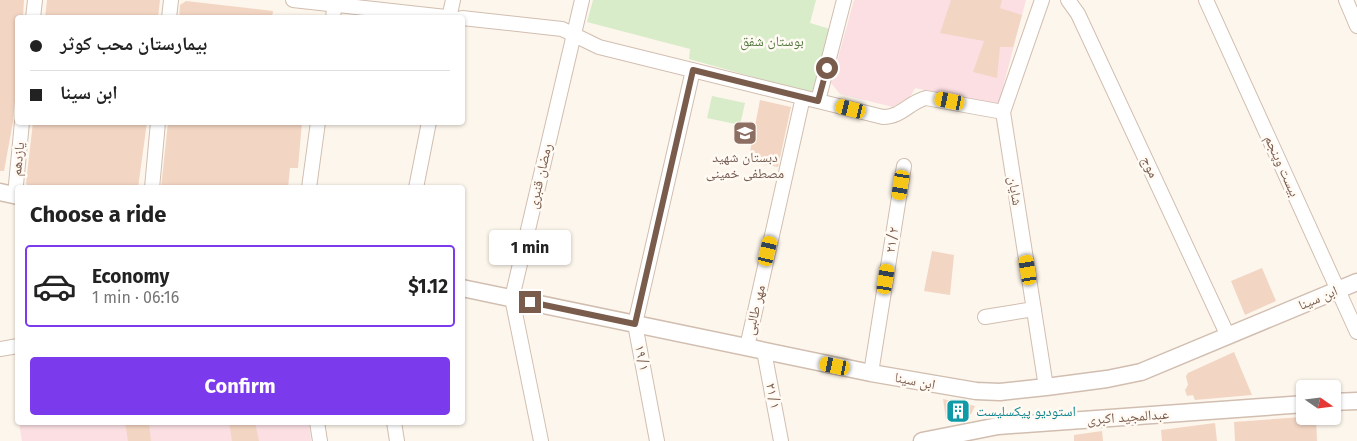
<!DOCTYPE html>
<meta charset="utf-8">
<style>
body{margin:0;font-family:"Fira Sans","Noto Naskh Arabic",sans-serif;background:#f6f6f6;color:#222;height:100vh;display:flex;flex-direction:column;font-size:19px;white-space:nowrap}
*{box-sizing:border-box;margin:0}
p{font-size:16px;color:#767676}
.icon{flex:none;width:28px;height:28px;fill:none;stroke:currentColor;stroke-width:2;stroke-linecap:round;stroke-linejoin:round}
.map{position:relative;flex:1;overflow:hidden}
.panel{position:absolute;left:15px;top:185px;width:450px;height:240px;display:flex;flex-direction:column;background:#fff;border-radius:5px;box-shadow:0 1px 4px #0004}
.panel>*{flex:none}
.guide{position:absolute;left:15px;top:15px;width:450px;height:110px;border-radius:5px;box-shadow:0 1px 4px #0004;display:grid;align-content:center;height:110px;padding:0 15px;background:#fff}
.needle{width:32px;rotate:104deg}
.controls{position:absolute;left:1296px;top:380px;display:grid;gap:10px}
.controls a{display:grid;place-items:center;width:45px;height:45px;border-radius:5px;background:#fff;box-shadow:0 1px 4px #0004;font-size:25px}
.end{position:absolute;width:22px;height:22px;margin:-11px;border:6px solid #7a5c4d;background:#fff;box-shadow:0 0 0 2px #fff}
.from{border-radius:50%}
.bubble{position:absolute;height:35px;border-radius:5px;background:#fff;box-shadow:0 1px 4px #0004;font-size:16px;font-weight:700;line-height:35px;text-align:center}
.car{position:absolute;width:15px;height:30px;margin:-15px -8px;border-radius:6px;box-shadow:0 0 4px 1px #0007;background:linear-gradient(#f5c518 24%,#345 0 40%,#f5c518 0 76%,#345 0 86%,#f5c518 0)}
.guide b{display:flex;align-items:center;gap:18px;height:48px;font-size:19px}
.guide b+b{border-top:1px solid #e0e0e0}
.guide i{width:12px;height:12px;background:#222}
ul{padding:0;list-style:none}
li{display:flex;align-items:center;gap:15px;height:82px;margin:0 10px 8px;padding:0 5px;border:2px solid transparent;border-radius:5px}
li div{flex:1}
li b{display:block;font-size:19px}
li em{font-style:normal;font-weight:700}
li.on{border-color:#7c3aed}
li>.icon{width:45px;height:45px;stroke-width:1.5}
h2{padding:0 15px;font-size:22px;line-height:60px}
.action{display:flex;gap:10px;margin-top:auto;padding:10px 15px}
.action a{flex:1;height:58px;border-radius:5px;background:#7c3aed;color:#fff;font-size:20px;font-weight:700;line-height:58px;text-align:center}
.map>svg:first-child{display:block}
.medical{fill:#fbdfe3}
.green{fill:#d8ecc9}
.building{fill:#f3d5c3}
.lines{fill:none;stroke-linecap:round;stroke-linejoin:round}
.minor-casing{stroke:#d1beb0;stroke-width:16}
.tertiary-casing{stroke:#d1beb0;stroke-width:19}
.minor{stroke:#fff;stroke-width:14}
.tertiary{stroke:#fff;stroke-width:16}
.route{stroke:#7a5c4d;stroke-width:6}
.labels{text-anchor:middle;dominant-baseline:central;stroke-width:5;stroke-linejoin:round;paint-order:stroke}
.park-label{font-size:14px;fill:#537a41;stroke:#fffaf3}
.education-label{font-size:14px;fill:#785e54;stroke:#fffaf3}
.street-label{font-size:14px;fill:#7a5c4d;stroke:#fffaf3}
.culture-label{font-size:14px;fill:#0d838f;stroke:#fffaf3;text-anchor:start}
</style>
<div class="map">
<svg width="1357" height="441" viewBox="0 0 1357 441">
<rect width="100%" height="100%" fill="#fdf6ec"/>
<path class="medical" d="M854,0H1026L998,106L915,88L909,99L893,107L840,94L831,83Z
M19,423H309L311,441H22Z"/>
<path class="green" d="M593,0H816L810,23L830,29L814,94L689,59L690,49L587,22Z
M712,96L745,103L740,125L707,118Z"/>
<path class="building" d="M0,0H24L23,18H18V68L13,122L4,171H0Z
M47,0H160L158,18H45Z
M951,0H1002L1000,8L1022,15L1013,47H1000L997,78L973,72L984,41L940,33Z
M186,1L273,11L272,18H179L180,5Z
M760,100L791,107L778,167L748,162Z
M33,122H147L138,188H29L26,183Z
M168,122H302L298,168H290L288,188H161Z
M932,251L954,255L950,295L924,291Z
M1262,268L1276,301L1245,315L1231,281Z
M1234,352L1252,395L1195,400L1193,395L1187,396L1185,390L1188,385L1186,376L1188,373Z
M943,399L975,406L971,414L946,419Z
M1316,416L1317,441H1235L1234,422Z
M125,422H149L151,441H128Z
M229,422H255L259,441H232Z
M1215,423L1217,441H1162L1161,430Z
M1102,431L1103,441H1074V435Z"/>
<g class="lines">
<g class="minor-casing">
<path id="minor" d="M293,0L455,18
M1042,0L1003,112L1046,387
M1068,0L1078,14L1228,336
M1206,0L1357,332
M1346,0L1357,26
M33,18L35,0
M169,18L171,0
M333,18L335,0
M449,18L453,0
M462,18L562,29L599,47L883,117C902,117 909,102 926,98L1003,112
M818,101L844,0
M152,188L158,122
M309,188L318,122
M416,188L429,122
M15,195L22,122
M985,317L1034,309
M747,347L803,97
M0,349L18,346
M764,351L781,441
M871,373L904,166
M317,422L320,441
M394,422L397,441
M541,441L512,298L582,0
M657,441L635,324L693,70"/>
</g>
<g class="tertiary-casing">
<path id="tertiary" d="M0,192L18,196
M462,288L871,373L976,391L1000,392L1046,387L1107,379L1141,372L1357,282
M1332,402L1357,401
M922,441L998,426L1305,404"/>
</g>
<use href="#minor" class="minor"/>
<use href="#tertiary" class="tertiary"/>
</g>
<g class="lines">
<path class="route" d="M530,302L635,324L693,70L818,101L827,68"/>
</g>
<defs>
<g id="school-square" transform="scale(1.25)"><rect x="-9" y="-9" width="18" height="18" rx="4" fill="#8d6e63" stroke="#fffaf3"/><path d="M0-5L7-2L0 1L-7-2ZM-4 1L0 2.5L4 1V4Q0 6-4 4Z" fill="#fff"/></g>
<g id="building-square" transform="scale(1.25)"><rect x="-9" y="-9" width="18" height="18" rx="4" fill="#0f9aa8" stroke="#fffaf3"/><path d="M-4-6H4V6H1V3H-1V6H-4ZM-2.5-4.3h1.7v1.8h-1.7ZM.8-4.3h1.7v1.8H.8ZM-2.5-1h1.7V.8h-1.7ZM.8-1h1.7V.8H.8Z" fill="#fff"/></g>
</defs>
<g fill-rule="evenodd">
<use href="#school-square" x="745" y="133"/>
<use href="#building-square" x="958" y="411"/>
</g>
<g class="labels">
<g class="park-label">
<text x="772" y="41">بوستان شفق</text>
</g>
<g class="education-label">
<text x="745" y="157">دبستان شهید<tspan x="745" dy="16">مصطفی خمینی</tspan></text>
</g>
<g class="street-label">
<text transform="translate(18 159) rotate(-84)">یازدهم</text>
<text transform="translate(1282 166) rotate(66)">بیست وپنجم</text>
<text transform="translate(1150 167) rotate(65)">موج</text>
<text transform="translate(540 176) rotate(-77)">رمضان قنبری</text>
<text transform="translate(1015 191) rotate(81)">شایان</text>
<text transform="translate(892 240) rotate(-81)">۲۱/۲</text>
<text transform="translate(1318 298) rotate(-23)">ابن سینا</text>
<text transform="translate(755 310) rotate(-77)">مهر طالبی</text>
<text transform="translate(642 358) rotate(79)">۱۹/۱</text>
<text transform="translate(915 381) rotate(11)">ابن سینا</text>
<text transform="translate(773 396) rotate(79)">۲۱/۱</text>
<text transform="translate(1128 417) rotate(-4)">عبدالمجید اکبری</text>
</g>
<g class="culture-label">
<text x="976" y="411">استودیو پیکسلیست</text>
</g>
</g>
</svg>
<div class="controls">
<a><svg class="needle" viewBox="-14 -14 28 28"><path d="M0-13l5 13h-10z" fill="#e53935"/><path d="M0 13l5-13h-10z" fill="#767676"/></svg></a>
</div>
<i class="end from" style="left:827px;top:68px"></i>
<i class="end" style="left:530px;top:302px"></i>
<div class="bubble" style="left:489px;top:230px;width:82px">1 min</div>
<i class="car" style="left:950px;top:101px;rotate:282deg"></i>
<i class="car" style="left:851px;top:109px;rotate:284deg"></i>
<i class="car" style="left:901px;top:185px;rotate:189deg"></i>
<i class="car" style="left:768px;top:251px;rotate:13deg"></i>
<i class="car" style="left:1028px;top:270px;rotate:351deg"></i>
<i class="car" style="left:886px;top:279px;rotate:9deg"></i>
<i class="car" style="left:835px;top:366px;rotate:282deg"></i>
<div class="guide">
<b><i class="from"></i>بیمارستان محب کوثر</b>
<b><i></i>ابن سینا</b>
</div>
<section class="panel">
<h2>Choose a ride</h2>
<ul>
<li class="on"><svg class="icon" aria-label="car" viewBox="0 0 24 24"><path d="M5 17H2v-5l4-1 3-4h7l3 4 3 1v5h-3M9 17h6M6 11h13"/><circle cx="7" cy="17" r="2"/><circle cx="17" cy="17" r="2"/></svg><div><b>Economy</b><p>1 min · 06:16</p></div><em>$1.12</em></li>
</ul>
<div class="action"><a>Confirm</a></div>
</section>
</div>
